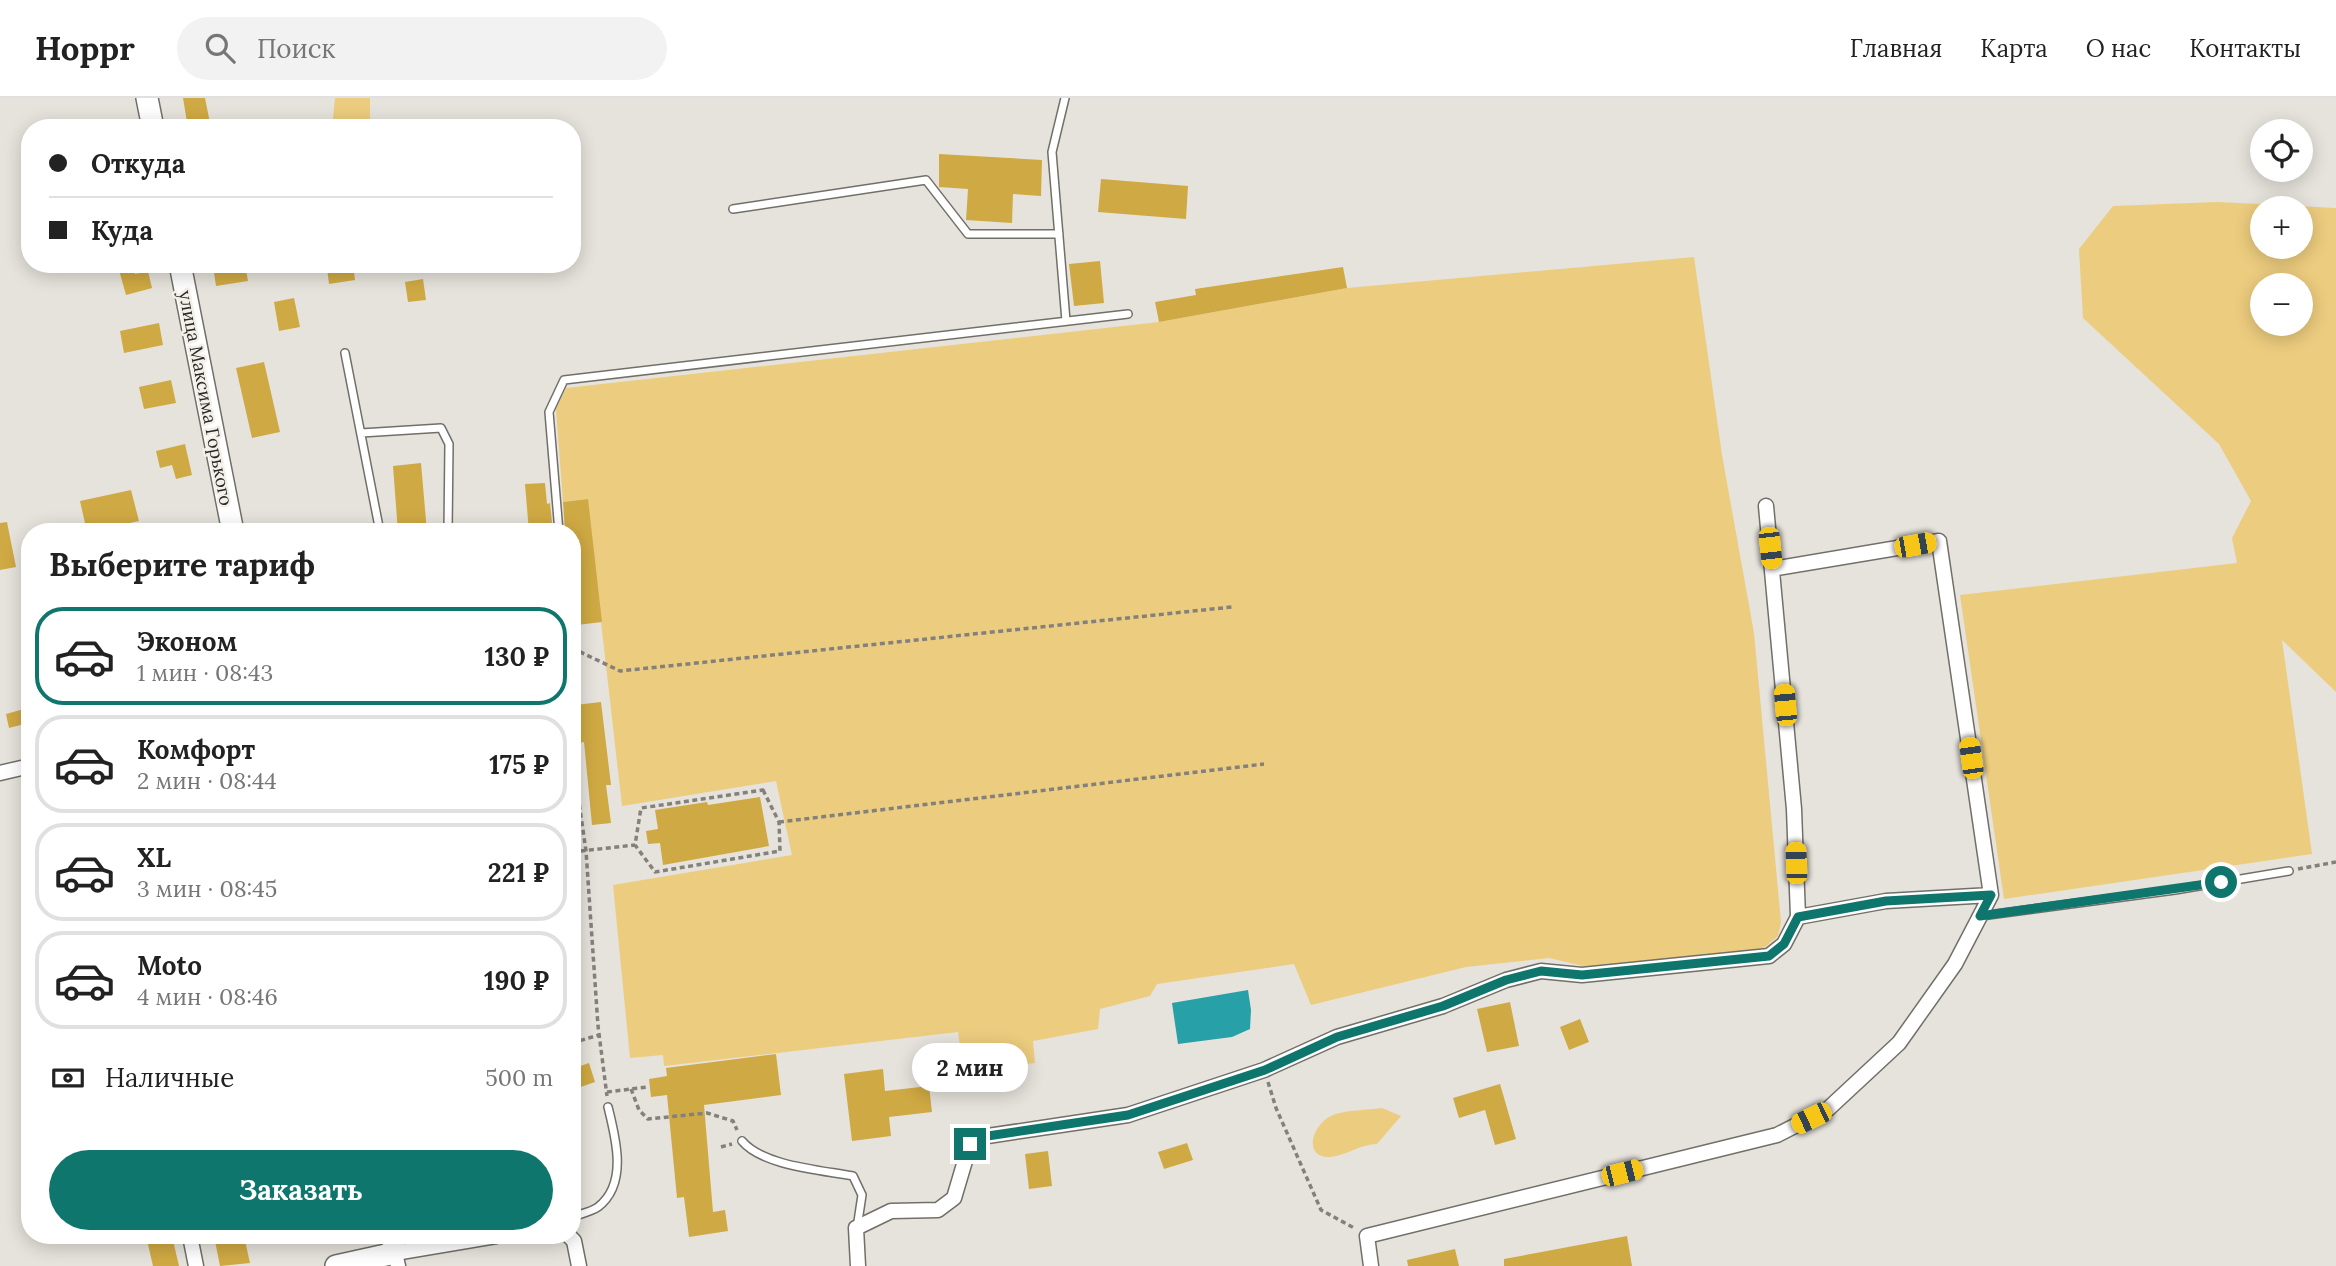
<!DOCTYPE html>
<html lang="ru">
<meta charset="utf-8">
<style>
body{margin:0;font-family:Lora,serif;background:#f2f2f2;color:#222;height:100vh;display:flex;flex-direction:column;font-size:26px;white-space:nowrap}
*{box-sizing:border-box;margin:0}
p{font-size:23px;color:#767676}
.icon{flex:none;width:38px;height:38px;fill:none;stroke:currentColor;stroke-width:2;stroke-linecap:round;stroke-linejoin:round}
.map{position:relative;flex:1;overflow:hidden}
.panel{position:absolute;left:21px;top:425px;width:560px;height:721px;display:flex;flex-direction:column;background:#fff;border-radius:28px;box-shadow:0 4px 18px #0003}
.panel>*{flex:none}
.top-card{position:absolute;left:21px;top:21px;width:560px;height:154px;border-radius:28px;box-shadow:0 4px 18px #0003;display:grid;align-content:center;height:154px;padding:0 28px;background:#fff}
.buttons{position:absolute;left:2250px;top:21px;display:grid;gap:14px}
.buttons a{display:grid;place-items:center;width:63px;height:63px;border-radius:50%;background:#fff;box-shadow:0 4px 18px #0003;font-size:35px}
.end{position:absolute;width:32px;height:32px;margin:-16px;border:9px solid #0f766e;background:#fff;box-shadow:0 0 0 4px #fff}
.from{border-radius:50%}
.bubble{position:absolute;height:49px;border-radius:24px;background:#fff;box-shadow:0 4px 18px #0003;font-size:23px;font-weight:800;line-height:49px;text-align:center}
.car{position:absolute;width:21px;height:42px;margin:-21px -10px;border-radius:9px;box-shadow:0 0 5px 2px #0007;background:linear-gradient(#f5c518 24%,#345 0 40%,#f5c518 0 76%,#345 0 86%,#f5c518 0)}
.top-card b{display:flex;align-items:center;gap:24px;height:66px;font-size:26px}
.top-card b+b{border-top:2px solid #e0e0e0}
.top-card i{width:18px;height:18px;background:#222}
ul{padding:0;list-style:none}
li{display:flex;align-items:center;gap:21px;height:98px;margin:0 14px 10px;padding:0 14px;border:4px solid #e0e0e0;border-radius:28px}
li div{flex:1}
li b{display:block;font-size:26px}
li em{font-style:normal;font-weight:800}
li.on{border-color:#0f766e}
li>.icon{width:63px;height:63px;stroke-width:1.5}
h2{padding:0 28px;font-size:32px;line-height:84px}
.pay{display:flex;align-items:center;gap:18px;height:77px;padding:0 28px;font-size:26px}
.pay p{margin-inline-start:auto}
.action{display:flex;gap:14px;margin-top:auto;padding:14px 28px}
.action a{flex:1;height:80px;border-radius:42px;background:#0f766e;color:#fff;font-size:28px;font-weight:800;line-height:80px;text-align:center}
header{display:flex;align-items:center;gap:42px;box-sizing:border-box;height:98px;padding:0 35px;background:#fff;border-bottom:2px solid #e0e0e0}
header strong{font-size:33px}
nav{display:flex;gap:38px;margin-inline-start:auto;font-size:24px}
.search{width:490px;height:63px;background:#f2f2f2;display:flex;align-items:center;gap:18px;box-sizing:border-box;padding:0 24px;border-radius:38px;color:#767676;font-size:26px}
.map>svg:first-child{display:block}
.green{fill:#eccc7e;fill-rule:evenodd}
.water{fill:#27a0a7}
.building{fill:#cfa943}
.lines{fill:none;stroke-linecap:round;stroke-linejoin:round}
.lane-casing{stroke:#726f69;stroke-width:10}
.street-casing{stroke:#726f69;stroke-width:17}
.secondary-casing{stroke:#726f69;stroke-width:24}
.path{stroke:#84817d;stroke-width:3.5;stroke-dasharray:5 3.5;stroke-linecap:butt}
.lane{stroke:#fff;stroke-width:7}
.street{stroke:#fff;stroke-width:14}
.secondary{stroke:#fff;stroke-width:21}
.route{stroke:#0f766e;stroke-width:9}
.labels{text-anchor:middle;dominant-baseline:central;stroke-width:5;stroke-linejoin:round;paint-order:stroke}
.street-label{font-size:18px;fill:#2a2826;stroke:#f3f0e9}
</style>
<header>
<strong>Hoppr</strong>
<div class="search"><svg class="icon" aria-label="search" viewBox="0 0 24 24"><circle cx="10" cy="10" r="6"/><path d="M15 15l6 6"/></svg>Поиск</div>
<nav><a>Главная</a><a>Карта</a><a>О нас</a><a>Контакты</a></nav>
</header>
<div class="map">
<svg width="2336" height="1168" viewBox="0 0 2336 1168">
<rect width="100%" height="100%" fill="#e6e3dc"/>
<path class="green" d="M335,0H370V30H332Z
M2218,104L2336,110V594L2282,542L2312,756L2004,801L1960,497L2237,465L2232,440L2251,403L2219,346L2083,220L2079,151L2113,108ZM2263,110H2301V149H2263ZM2301,187V226H2263V187Z
M1694,159L1722,357L1754,535L1781,824L1778,838L1763,851L1592,870L1549,860L1466,869L1311,907L1294,866L1157,886L1150,898L1100,911L1098,931L1033,943L1035,965L964,974L958,934L664,968L663,957L630,960L613,787L792,757L776,683L622,708L587,401L563,404L556,311L566,290L1159,224L1347,190Z
M1382,1010L1401,1018L1377,1046C1360,1046 1346,1058 1329,1059C1301,1059 1314,1024 1333,1017C1347,1012 1367,1012 1382,1010Z"/>
<path class="water" d="M1248,892L1251,912L1250,931L1232,939L1178,946L1172,905Z"/>
<path class="building" d="M183,0H205L211,30H188Z
M939,56L1042,62L1041,98L1013,96L1012,125L966,122L968,91L939,89Z
M1101,81L1188,88L1186,121L1098,114Z
M1100,163L1104,205L1074,208L1069,166Z
M224,166H245L248,183L216,188L213,168Z
M353,167L355,182L329,186L327,170Z
M133,169L135,176L148,173L152,190L126,197L119,172Z
M1343,169L1347,190L1159,224L1155,204L1196,197L1195,191Z
M423,181L426,202L408,204L405,184Z
M294,200L300,229L279,233L274,204Z
M159,225L163,247L124,255L120,233Z
M264,264L280,334L252,340L236,270Z
M171,282L176,305L144,311L139,289Z
M185,346L192,377L176,381L172,367L160,370L156,353Z
M421,365L427,434H398L393,368Z
M545,385L547,406L550,405L553,434H529L525,386Z
M131,392L139,423L87,434L80,403Z
M588,401L602,524L577,527L572,481V434H565L563,404Z
M7,424L16,469L0,472V425Z
M601,604L611,687H606L611,725L592,727L584,644L579,645L575,607Z
M24,611L28,625L9,630L6,616Z
M760,699L769,748L663,767L660,745L648,746L646,733L658,731L655,712L707,704L708,707Z
M1510,904L1519,948L1487,954L1477,911Z
M1580,921L1589,944L1569,952L1560,929Z
M776,956L781,997L704,1007L713,1114L725,1112L728,1133L689,1139L684,1099L677,1100L667,997L651,999L649,981L667,978L666,970Z
M589,965L595,984L572,992V971Z
M883,971L885,993L929,988L932,1014L889,1019L891,1038L852,1043L844,976Z
M1500,986L1516,1041L1495,1047L1485,1012L1459,1020L1453,1000Z
M1187,1045L1193,1062L1164,1071L1158,1054Z
M1048,1053L1052,1088L1029,1091L1025,1056Z
M146,1138H172L179,1168H153Z
M214,1138H244L250,1165L220,1168Z
M1627,1138L1632,1168H1504V1161Z
M1455,1151L1459,1168H1408L1407,1162Z"/>
<g class="lines">
<g class="lane-casing">
<path id="lane" d="M1065,0L1052,54L1066,223
M733,111L926,82L968,136H1059
M345,255L380,434
M361,335L441,330L449,346L448,434
M559,434L549,314L564,282L1128,216
M1981,818L2175,792L2289,773
M742,1043C763,1068 821,1072 853,1078L862,1097L857,1130
M572,1119C580,1116 591,1114 598,1109C628,1086 616,1041 608,1009"/>
</g>
<g class="street-casing">
<path id="street" d="M0,675L30,668
M1798,819L1886,803L1991,797
M190,1138L196,1168
M569,1138L574,1143L579,1168
M398,1168L395,1155L496,1138
M858,1168L856,1130L891,1113L938,1112L954,1100L970,1046L981,1039L1128,1017L1264,972L1337,939L1443,908L1506,882L1541,873L1582,877L1769,858L1784,846L1798,819L1794,711L1766,408
M1371,1168L1367,1138L1777,1037L1828,1011L1899,945L1955,866L1991,797L1939,443L1772,471"/>
</g>
<g class="secondary-casing">
<path id="secondary" d="M147,0L153,30
M180,166L233,434
M336,1168L395,1155L392,1138"/>
</g>
<path class="path" d="M572,550L620,573L1232,509
M572,656L586,753L598,928L607,998
M763,692L779,724L780,753L655,774L635,747L641,710Z
M779,724L1264,666
M572,754L635,747
M2298,771L2336,764
M572,945L599,937
M1268,984L1276,1010L1321,1112L1356,1131
M631,991L639,1012L648,1021L707,1015L733,1023L737,1032
M607,994L647,989
M721,1049L732,1046"/>
<use href="#lane" class="lane"/>
<use href="#street" class="street"/>
<use href="#secondary" class="secondary"/>
</g>
<g class="lines">
<path class="route" d="M970,1046L981,1039L1128,1017L1265,972L1337,939L1443,908L1506,882L1541,873L1582,877L1769,858L1784,846L1798,819L1886,803L1991,797L1980,818L2221,784"/>
</g>
<g class="labels">
<g class="street-label">
<text transform="translate(206 300) rotate(79)">улица Максима Горького</text>
</g>
</g>
</svg>
<div class="buttons">
<a><svg class="icon" aria-label="locate" viewBox="0 0 24 24"><circle cx="12" cy="12" r="6"/><path d="M12 2v4M12 18v4M2 12h4M18 12h4"/></svg></a>
<a>+</a>
<a>−</a>
</div>
<i class="end from" style="left:2221px;top:784px"></i>
<i class="end" style="left:970px;top:1046px"></i>
<div class="bubble" style="left:912px;top:945px;width:116px">2 мин</div>
<i class="car" style="left:1915px;top:447px;rotate:80deg"></i>
<i class="car" style="left:1770px;top:450px;rotate:174deg"></i>
<i class="car" style="left:1785px;top:607px;rotate:355deg"></i>
<i class="car" style="left:1971px;top:660px;rotate:352deg"></i>
<i class="car" style="left:1796px;top:765px;rotate:358deg"></i>
<i class="car" style="left:1811px;top:1020px;rotate:244deg"></i>
<i class="car" style="left:1622px;top:1075px;rotate:76deg"></i>
<div class="top-card">
<b><i class="from"></i>Откуда</b>
<b><i></i>Куда</b>
</div>
<section class="panel">
<h2>Выберите тариф</h2>
<ul>
<li class="on"><svg class="icon" aria-label="car" viewBox="0 0 24 24"><path d="M5 17H2v-5l4-1 3-4h7l3 4 3 1v5h-3M9 17h6M6 11h13"/><circle cx="7" cy="17" r="2"/><circle cx="17" cy="17" r="2"/></svg><div><b>Эконом</b><p>1 мин · 08:43</p></div><em>130 ₽</em></li>
<li><svg class="icon" aria-label="car" viewBox="0 0 24 24"><path d="M5 17H2v-5l4-1 3-4h7l3 4 3 1v5h-3M9 17h6M6 11h13"/><circle cx="7" cy="17" r="2"/><circle cx="17" cy="17" r="2"/></svg><div><b>Комфорт</b><p>2 мин · 08:44</p></div><em>175 ₽</em></li>
<li><svg class="icon" aria-label="car" viewBox="0 0 24 24"><path d="M5 17H2v-5l4-1 3-4h7l3 4 3 1v5h-3M9 17h6M6 11h13"/><circle cx="7" cy="17" r="2"/><circle cx="17" cy="17" r="2"/></svg><div><b>XL</b><p>3 мин · 08:45</p></div><em>221 ₽</em></li>
<li><svg class="icon" aria-label="car" viewBox="0 0 24 24"><path d="M5 17H2v-5l4-1 3-4h7l3 4 3 1v5h-3M9 17h6M6 11h13"/><circle cx="7" cy="17" r="2"/><circle cx="17" cy="17" r="2"/></svg><div><b>Moto</b><p>4 мин · 08:46</p></div><em>190 ₽</em></li>
</ul>
<div class="pay"><svg class="icon" aria-label="cash" viewBox="0 0 24 24"><path d="M3 7h18v10H3z"/><circle cx="12" cy="12" r="2"/></svg>Наличные<p>500 m</p></div>
<div class="action"><a>Заказать</a></div>
</section>
</div>
